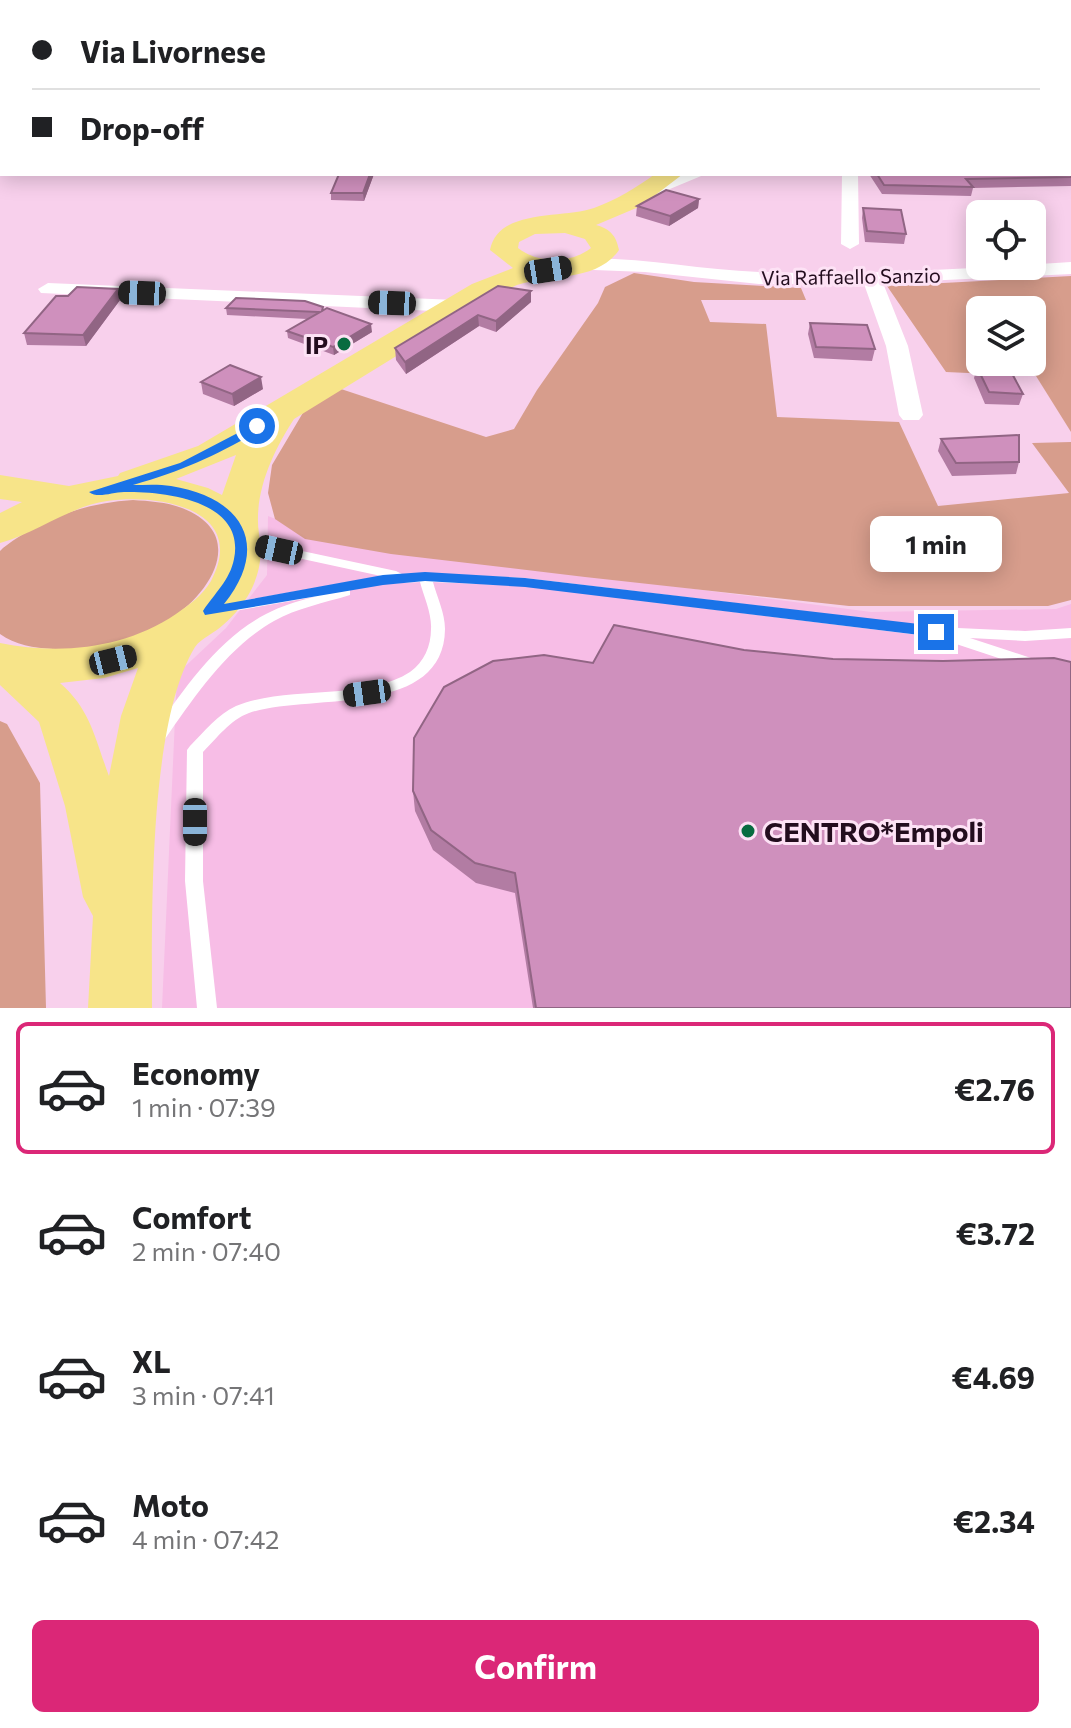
<!DOCTYPE html>
<meta charset="utf-8">
<style>
body{margin:0;font-family:Commissioner,sans-serif;background:#f2f2f2;color:#202124;height:100vh;display:flex;flex-direction:column;font-size:30px;white-space:nowrap}
*{box-sizing:border-box;margin:0}
p{font-size:26px;color:#757577}
.icon{flex:none;width:44px;height:44px;fill:none;stroke:currentColor;stroke-width:2;stroke-linecap:round;stroke-linejoin:round}
.map{position:relative;height:1008px;overflow:hidden}
.drawer{display:flex;flex-direction:column;background:#fff;flex:1}
.drawer>*{flex:none}
.hud{position:absolute;left:0px;top:0px;width:1072px;height:176px;box-shadow:0 4px 20px #0003;display:grid;align-content:center;height:176px;padding:0 32px;background:#fff}
.buttons{position:absolute;left:966px;top:200px;display:grid;gap:16px}
.buttons a{display:grid;place-items:center;width:80px;height:80px;border-radius:12px;background:#fff;box-shadow:0 4px 20px #0003;font-size:40px}
.end{position:absolute;width:36px;height:36px;margin:-18px;border:10px solid #1a73e8;background:#fff;box-shadow:0 0 0 4px #fff}
.from{border-radius:50%}
.bubble{position:absolute;height:56px;border-radius:12px;background:#fff;box-shadow:0 4px 20px #0003;font-size:26px;font-weight:700;line-height:56px;text-align:center}
.car{position:absolute;width:24px;height:48px;margin:-24px -12px;border-radius:10px;box-shadow:0 0 6px 2px #0007;background:linear-gradient(#222 24%,#8ab4d8 0 40%,#222 0 76%,#8ab4d8 0 86%,#222 0)}
.hud b{display:flex;align-items:center;gap:28px;height:76px;font-size:30px}
.hud b+b{border-top:2px solid #e0e0e0}
.hud i{width:20px;height:20px;background:#202124}
ul{padding:14px 0 0;list-style:none}
li{display:flex;align-items:center;gap:24px;height:132px;margin:0 16px 12px;padding:0 16px;border:4px solid transparent;border-radius:12px}
li div{flex:1}
li b{display:block;font-size:30px}
li em{font-style:normal;font-weight:700}
li.active{border-color:#db2777}
li>.icon{width:72px;height:72px;stroke-width:1.5}
.action{display:flex;gap:16px;margin-top:auto;padding:16px 32px}
.action a{flex:1;height:92px;border-radius:12px;background:#db2777;color:#fff;font-size:32px;font-weight:700;line-height:92px;text-align:center}
.map>svg:first-child{display:block}
.built{fill:#f7bde6}
.green{fill:#d79d8c;fill-rule:evenodd}
.lines{fill:none;stroke-linecap:round;stroke-linejoin:round}
.lane{fill:#fff;fill-rule:evenodd}
.street{fill:#fff;fill-rule:evenodd}
.primary{fill:#f7e489;fill-rule:evenodd}
.wall{fill:#b27ca3}
.shaded-wall{fill:#916584}
.building{fill:#cf90bd;stroke:#916584;stroke-width:2}
.route{fill:#1a73e8}
.poi-dot{fill:#086b40;stroke:#fde2f5;stroke-width:3}
.labels{text-anchor:middle;dominant-baseline:central;stroke-width:6;stroke-linejoin:round;paint-order:stroke}
.far-street-label{font-size:20px;fill:#230d1e;stroke:#fde2f5}
.poi-label{font-size:24px;font-weight:bold;fill:#230d1e;stroke:#fde2f5;text-anchor:end}
.near-poi-label{font-size:28px;font-weight:bold;fill:#230d1e;stroke:#fde2f5;text-anchor:start}
</style>
<div class="map">
<svg width="1071" height="1008" viewBox="0 0 1071 1008">
<rect width="100%" height="100%" fill="#f8d0ec"/>
<path class="built" d="M268,516L316,535L457,558L871,612L1056,609L1071,604V1008H162L177,674L226,628L267,575Z"/>
<path class="green" d="M634,273L694,282L801,288L806,300H701L710,322L766,324L777,417L899,422L938,506L1069,493L1032,443L1071,442V600L1048,606H849L585,577L391,554L305,539L275,519L268,493L272,465L304,411L341,389L486,437L514,429L537,390L598,303L605,287Z
M1071,276V432L1036,376L946,372L887,286ZM980,310H1032V362H980Z
M133,500C149,501 166,502 182,508C247,533 213,592 170,619C136,641 92,651 53,649C34,648 15,645 0,634V551L3,548C42,518 85,503 133,500Z
M0,721L7,724L40,783L46,1008H0Z"/>
<g class="lines">
<path class="lane" d="M246,539L396,571L402,574L425,573L525,578L936,627L1025,631L1071,628V638L1025,641L970,638L1037,660L1039,664L1037,668L1032,669L935,637L525,586L433,582C437,597 445,613 445,629C444,719 306,693 249,713C230,720 217,738 203,752V881L217,1008H197L185,881L187,750L190,746C204,732 218,714 236,706C287,685 366,701 410,672C424,662 431,646 431,629C432,614 424,597 420,582L383,584L350,590V595C324,603 297,608 274,621C227,648 195,696 165,739L160,741L155,739L152,735L155,731C185,687 218,639 266,614C281,606 298,601 314,597L229,612L224,610L222,607L224,604L381,576L242,546L240,543L242,540Z"/>
<path class="street" d="M1032,0H1046L1047,2H1031Z
M1071,0V6H1070V2H1065Z
M1070,20H1071V26H1070Z
M0,56H2V64H0Z
M683,174H706L653,196L647,198L639,193Z
M842,174H858L859,244L850,249L841,244Z
M576,259C638,256 698,270 759,272C863,276 969,268 1071,262V274L883,283L908,346L923,415L919,420H903L899,415L886,346L864,284H759L645,272L569,269L567,265Z
M48,283L456,300L466,306L456,312L41,293L38,289Z"/>
<path class="primary" d="M655,174H683L641,206L596,225C610,229 616,235 619,250C597,282 550,274 517,285C509,288 501,293 494,296L294,419C273,451 253,494 259,534C262,553 261,567 253,586C247,600 234,616 223,625C215,633 201,638 195,647C148,724 152,917 152,1008H88L93,916L83,897L65,806L39,722L0,685V643C60,655 124,649 176,614C189,605 203,595 211,581C249,509 158,493 107,501C68,507 37,533 0,543V513L22,502L0,499V475L69,486L118,476L120,473L198,446L472,284L513,268L490,250C498,208 563,219 594,208C616,200 636,188 655,174ZM565,233L585,239L591,248C570,264 539,264 518,248L519,242L535,234ZM236,455L222,495L208,488L176,479ZM138,668L121,716L109,776C95,739 91,710 60,683L104,678Z"/>
</g>
<path class="wall" d="M1071,159V186L973,188L971,196L882,194L869,174H1070Z
M374,174L364,201L331,200V193Z
M699,199L698,208L669,226L636,216L637,206Z
M863,208L906,234L904,244L865,242L862,218Z
M498,286L531,302L496,332L479,326L406,374L396,360L395,348Z
M120,300L86,346L27,345L24,333Z
M323,307V311L372,332L334,355L288,338L287,331L307,319L227,315L226,308Z
M810,323L875,349L872,361L814,358L808,334Z
M977,367L1023,394L1019,405L985,404L974,378Z
M201,382L263,389L234,406L203,394Z
M941,439L1019,462L1016,474L952,476L938,451Z
M744,650L833,659L943,661L1071,1008H533L515,893L476,883L433,850L415,811L413,791L593,663Z"/>
<path class="shaded-wall" d="M370,174H374L364,201L363,193Z
M699,199L698,208L669,226L670,216Z
M118,289L120,300L86,346L83,335Z
M531,291V302L496,332V321Z
M478,315L479,326L406,374L405,362Z
M371,324L372,332L334,355L333,347Z
M261,377L263,389L234,406L232,394Z"/>
<path class="building" d="M645,0H683L684,2H645Z
M781,0H1025L1028,2H779Z
M1071,61V117H1070V62Z
M1070,120L1071,124L1070,147Z
M1070,158L1071,177L966,179L973,187L884,185L877,174H1070Z
M339,174H370L363,193H331Z
M666,190L699,199L670,216L637,206Z
M863,208L901,210L906,234L867,231Z
M498,286L531,291L496,321L478,315L405,362L395,348Z
M77,287L118,289L83,335L24,333L56,296H68Z
M236,298L305,301L323,307L322,311L327,308L371,324L333,347L287,331L320,312L226,308Z
M810,323L867,325L875,349L816,347Z
M230,365L261,377L232,394L201,382Z
M977,367L1009,368L1023,394L989,392Z
M1019,435V462L956,463L941,439Z
M614,625L744,650L833,659L943,661L1054,658L1071,662V1008H536L515,873L475,863L431,830L413,791L414,738L444,687L493,661L544,655L593,663Z"/>
<path class="route" d="M257,423L263,426L261,429C216,456 184,470 133,485C145,485 159,484 171,486C241,497 272,544 224,604L383,575L425,572L525,578L936,626L944,632L936,637L525,587L425,581L383,585L205,615L203,611C214,594 230,580 234,559C246,500 163,491 124,492C112,492 98,499 89,492L180,463Z"/>
<g class="poi-dot">
<circle cx="344" cy="344" r="8"/>
<circle cx="748" cy="831" r="8"/>
</g>
<g class="labels">
<g class="far-street-label">
<text transform="translate(851 276) rotate(-1)">Via Raffaello Sanzio</text>
</g>
<g class="poi-label">
<text x="328" y="344">IP</text>
</g>
<g class="near-poi-label">
<text x="764" y="831">CENTRO*Empoli</text>
</g>
</g>
</svg>
<div class="buttons">
<a><svg class="icon" aria-label="locate" viewBox="0 0 24 24"><circle cx="12" cy="12" r="6"/><path d="M12 2v4M12 18v4M2 12h4M18 12h4"/></svg></a>
<a><svg class="icon" aria-label="layers" viewBox="0 0 24 24"><path d="M12 4l9 5-9 5-9-5zM3 14l9 5 9-5"/></svg></a>
</div>
<i class="end from" style="left:257px;top:426px"></i>
<i class="end" style="left:936px;top:632px"></i>
<div class="bubble" style="left:870px;top:516px;width:132px">1 min</div>
<i class="car" style="left:548px;top:270px;rotate:81deg"></i>
<i class="car" style="left:142px;top:293px;rotate:272deg"></i>
<i class="car" style="left:392px;top:303px;rotate:272deg"></i>
<i class="car" style="left:279px;top:550px;rotate:282deg"></i>
<i class="car" style="left:113px;top:660px;rotate:76deg"></i>
<i class="car" style="left:367px;top:693px;rotate:262deg"></i>
<i class="car" style="left:195px;top:822px;rotate:180deg"></i>
<div class="hud">
<b><i class="from"></i>Via Livornese</b>
<b><i></i>Drop-off</b>
</div>
</div>
<section class="drawer">
<ul>
<li class="active"><svg class="icon" aria-label="car" viewBox="0 0 24 24"><path d="M5 17H2v-5l4-1 3-4h7l3 4 3 1v5h-3M9 17h6M6 11h13"/><circle cx="7" cy="17" r="2"/><circle cx="17" cy="17" r="2"/></svg><div><b>Economy</b><p>1 min · 07:39</p></div><em>€2.76</em></li>
<li><svg class="icon" aria-label="car" viewBox="0 0 24 24"><path d="M5 17H2v-5l4-1 3-4h7l3 4 3 1v5h-3M9 17h6M6 11h13"/><circle cx="7" cy="17" r="2"/><circle cx="17" cy="17" r="2"/></svg><div><b>Comfort</b><p>2 min · 07:40</p></div><em>€3.72</em></li>
<li><svg class="icon" aria-label="car" viewBox="0 0 24 24"><path d="M5 17H2v-5l4-1 3-4h7l3 4 3 1v5h-3M9 17h6M6 11h13"/><circle cx="7" cy="17" r="2"/><circle cx="17" cy="17" r="2"/></svg><div><b>XL</b><p>3 min · 07:41</p></div><em>€4.69</em></li>
<li><svg class="icon" aria-label="car" viewBox="0 0 24 24"><path d="M5 17H2v-5l4-1 3-4h7l3 4 3 1v5h-3M9 17h6M6 11h13"/><circle cx="7" cy="17" r="2"/><circle cx="17" cy="17" r="2"/></svg><div><b>Moto</b><p>4 min · 07:42</p></div><em>€2.34</em></li>
</ul>
<div class="action"><a>Confirm</a></div>
</section>
